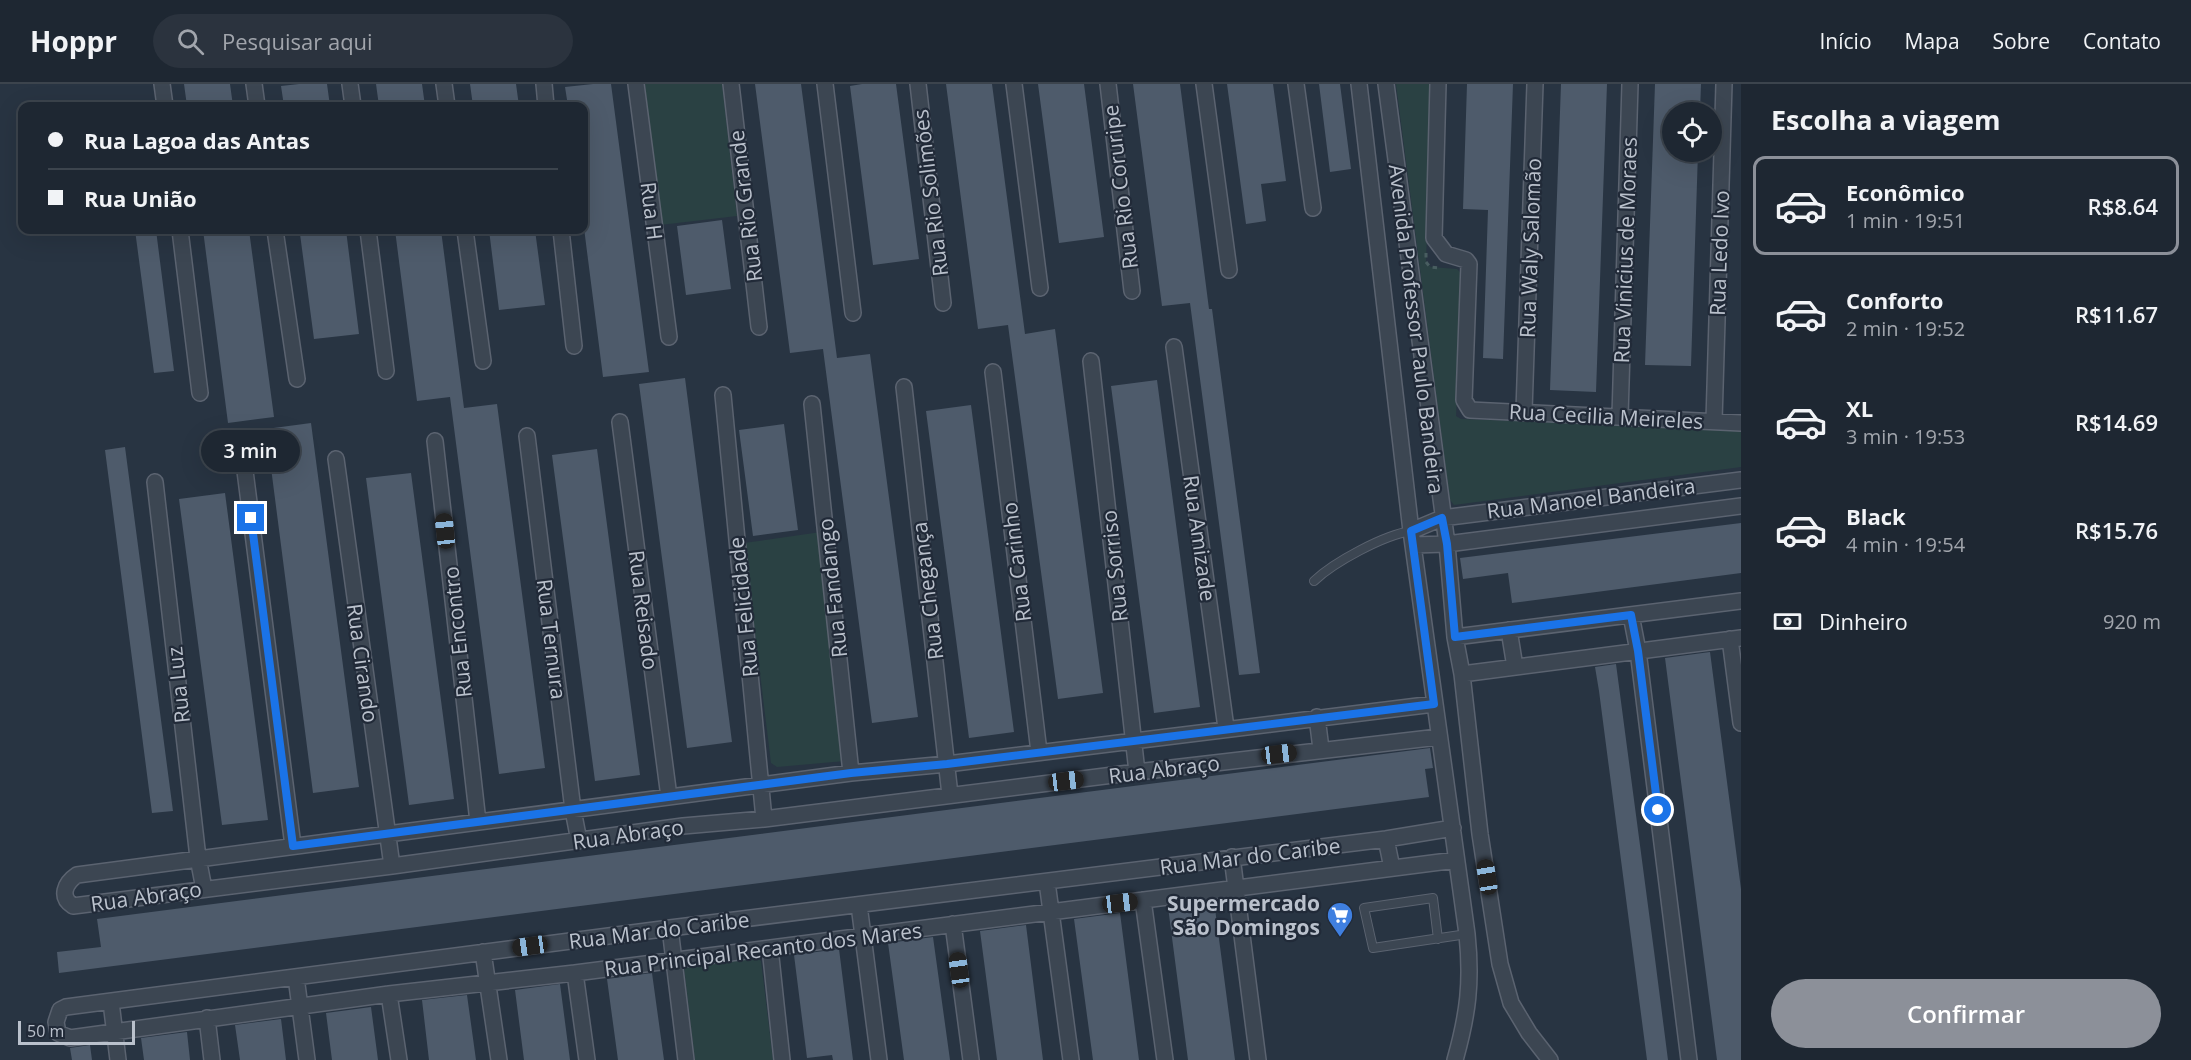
<!DOCTYPE html>
<html lang="pt">
<meta charset="utf-8">
<style>
body{margin:0;font-family:"Open Sans",sans-serif;background:#2b333e;color:#f1f3f6;height:100vh;display:flex;flex-direction:column;font-size:22px;white-space:nowrap}
*{box-sizing:border-box;margin:0}
p{font-size:20px;color:#a1a5ac}
.icon{flex:none;width:33px;height:33px;fill:none;stroke:currentColor;stroke-width:2;stroke-linecap:round;stroke-linejoin:round}
.map{position:relative;flex:1;overflow:hidden}
.sheet{display:flex;flex-direction:column;background:#1e2732;width:450px}
.sheet>*{flex:none}
.banner{position:absolute;left:18px;top:18px;width:570px;height:132px;border-radius:12px;box-shadow:0 6px 24px #0002,0 0 0 2px #3c444d;display:grid;align-content:center;height:132px;padding:0 30px;background:#1e2732}
.controls{position:absolute;left:1662px;top:18px;display:grid;gap:12px}
.controls a{display:grid;place-items:center;width:60px;height:60px;border-radius:50%;background:#1e2732;box-shadow:0 6px 24px #0002,0 0 0 2px #3c444d;font-size:30px}
.scale{position:absolute;left:18px;bottom:15px;width:117px;box-sizing:border-box;padding-left:6px;border:3px solid #bac1cc;border-top:0;font-size:16px;line-height:21px;white-space:nowrap;color:#bac1cc;-webkit-text-stroke:4px #212a38;paint-order:stroke}
.end{position:absolute;width:27px;height:27px;margin:-14px;border:8px solid #1a73e8;background:#fff;box-shadow:0 0 0 3px #fff}
.from{border-radius:50%}
.bubble{position:absolute;height:42px;border-radius:21px;background:#1e2732;box-shadow:0 6px 24px #0002,0 0 0 2px #3c444d;font-size:20px;font-weight:600;line-height:42px;text-align:center}
.car{position:absolute;width:18px;height:36px;margin:-18px -9px;border-radius:8px;box-shadow:0 0 4px 2px #0007;background:linear-gradient(#222 24%,#8ab4d8 0 40%,#222 0 76%,#8ab4d8 0 86%,#222 0)}
.banner b{display:flex;align-items:center;gap:21px;height:57px;font-size:22px}
.banner b+b{border-top:2px solid #3c444d}
.banner i{width:15px;height:15px;background:#f1f3f6}
ul{padding:0;list-style:none}
li{display:flex;align-items:center;gap:18px;height:99px;margin:0 12px 9px;padding:0 18px;border:3px solid transparent;border-radius:12px}
li div{flex:1}
li b{display:block;font-size:22px}
li em{font-style:normal;font-weight:600}
li.selected{border-color:#8c9099}
li>.icon{width:54px;height:54px;stroke-width:1.5}
h2{padding:0 30px;font-size:27px;line-height:72px}
.pay{display:flex;align-items:center;gap:15px;height:66px;padding:0 30px;font-size:22px}
.pay p{margin-inline-start:auto}
.primary-button{display:flex;gap:12px;margin-top:auto;padding:12px 30px}
.primary-button a{flex:1;height:69px;border-radius:36px;background:#8c9099;color:#fff;font-size:24px;font-weight:600;line-height:69px;text-align:center}
header{display:flex;align-items:center;gap:36px;box-sizing:border-box;height:84px;padding:0 30px;background:#1e2732;border-bottom:2px solid #3c444d}
header strong{font-size:28px}
nav{display:flex;gap:33px;margin-inline-start:auto;font-size:21px}
.search{width:420px;height:54px;background:#2b333e;display:flex;align-items:center;gap:15px;box-sizing:border-box;padding:0 21px;border-radius:33px;color:#a1a5ac;font-size:22px}
main{display:flex;flex:1;min-height:0}
.map>svg:first-child{display:block}
.green{fill:#2a4143}
.building{fill:#4e5b6b}
.lines{fill:none;stroke-linecap:round;stroke-linejoin:round}
.service-casing{stroke:#5b6370;stroke-width:10}
.minor-casing{stroke:#5b6370;stroke-width:18}
.path{stroke:#485d60;stroke-width:3;stroke-dasharray:4.5 4.5;stroke-linecap:butt}
.service{stroke:#3c4652;stroke-width:8}
.minor{stroke:#3c4652;stroke-width:15}
.route{stroke:#1a73e8;stroke-width:8}
.labels{text-anchor:middle;dominant-baseline:central;stroke-width:4.5;stroke-linejoin:round;paint-order:stroke}
.street-label{font-size:21px;fill:#bac1cc;stroke:#212a38}
.poi-label{font-size:21px;font-weight:bold;fill:#bac1cc;stroke:#212a38;text-anchor:end}
</style>
<header>
<strong>Hoppr</strong>
<div class="search"><svg class="icon" aria-label="search" viewBox="0 0 24 24"><circle cx="10" cy="10" r="6"/><path d="M15 15l6 6"/></svg>Pesquisar aqui</div>
<nav><a>Início</a><a>Mapa</a><a>Sobre</a><a>Contato</a></nav>
</header>
<main>
<div class="map">
<svg width="1741" height="976" viewBox="0 0 1741 976">
<rect width="100%" height="100%" fill="#283442"/>
<path class="green" d="M645,0H722L737,132L660,141Z
M1396,0H1432L1426,178L1431,183L1457,185L1463,191L1456,332L1461,335L1741,345V383L1454,421L1450,416Z
M821,448L845,677L777,683L771,679L744,459Z
M755,872L761,877L773,976H695L684,884L687,879Z"/>
<path class="building" d="M184,0H230L233,22H187Z
M299,0H327L330,22H284L281,2Z
M376,0H422L425,22H379Z
M470,0H516L519,22H473Z
M593,0H611L649,288L603,293L584,144V22H568L565,3Z
M755,0H801L837,274L870,270L918,633L872,639L823,265L790,269Z
M862,0H896L919,175L873,181L850,2Z
M946,0H992L1025,250L1055,245L1103,609L1058,615L1008,241L978,245Z
M1038,0H1084L1104,153L1059,159Z
M1133,0H1180L1209,225H1212L1260,589L1239,591L1190,219L1162,222Z
M1227,0H1273L1286,97L1261,100L1266,137L1246,140Z
M1319,0H1340L1351,85L1330,88Z
M1467,0H1513L1503,275L1483,274L1488,126L1463,125Z
M1561,0H1607L1596,308L1550,306Z
M1655,0H1701L1700,28H1672V68H1698L1691,282L1645,281Z
M722,136L731,205L686,211L677,142Z
M135,146H156L174,287L154,289Z
M203,146H249L274,333L228,339Z
M332,146H346L359,250L314,255L300,150Z
M395,146H441L464,324L497,320L545,684L499,690L450,313L417,317Z
M489,146H535L545,221L499,226Z
M685,294L732,658L687,664L639,300Z
M1157,296L1200,623L1154,629L1111,302Z
M971,321L1014,648L969,654L926,327Z
M311,339L359,703L313,709L266,345Z
M784,340L798,446L753,452L739,346Z
M125,363L173,727L152,729L105,366Z
M597,365L640,691L595,697L552,371Z
M411,389L454,715L409,721L366,394Z
M225,409L268,736L222,741L179,415Z
M1741,439V489L1512,519L1508,489L1463,495L1460,474Z
M1710,568L1741,805V976H1717L1665,574Z
M1616,580L1654,867L1668,976H1647L1599,607L1595,583Z
M1430,664L1433,684L1425,685L1429,713L59,889L57,868L101,863L97,835Z
M1214,817L1235,976H1188L1168,823Z
M1120,829L1139,976H1093L1074,835Z
M1026,841L1043,976H997L980,847Z
M933,853L950,976H904L888,859Z
M839,865L853,976H833L832,971L807,974L794,871Z
M652,889L664,976H618L607,895Z
M560,900L570,976H524L515,906Z
M467,911L476,976H429L422,916Z
M371,923L378,976H332L326,929Z
M281,935L286,976H240L235,941Z
M187,948L190,976H144L141,954Z
M90,961L92,976H72L70,964Z"/>
<g class="lines">
<g class="service-casing">
<path id="service" d="M1314,497C1334,478 1384,451 1411,447
M1438,855L1433,814L1364,824L1373,864L1467,850"/>
</g>
<g class="minor-casing">
<path id="minor" d="M162,0L165,22
M254,0L257,22
M350,0L353,22
M444,0L447,22
M544,0L546,22
M636,0L669,253
M731,0L759,243
M825,0L853,229
M918,0L943,219
M1014,0L1040,204
M1108,0L1132,207
M1204,0L1229,186
M1296,0L1313,124
M1359,0L1411,447L1467,850C1472,898 1468,930 1455,976
M1386,0L1447,460L1455,553L1462,590L1480,750L1500,880L1511,919L1529,949L1550,976
M1438,0L1434,154L1446,170L1466,176L1469,180L1464,316L1470,326L1741,339
M180,146L200,309
M275,146L297,295
M368,146L386,287
M465,146L483,277
M561,146L574,262
M1174,263L1226,644
M1091,277L1137,688
M993,288L1039,668
M904,303L950,711
M723,311L764,735
M812,320L851,689
M1524,327L1535,0
M1620,332L1630,0
M1714,337L1724,0
M620,338L669,713
M527,352L573,726L579,757
M435,357L478,738
M336,375L392,782
M245,387L293,762
M155,398L198,774L204,805
M1411,447L1442,434L1741,396
M1413,461L1447,460L1741,422
M1631,531L1638,567L1689,976
M1509,546L1515,583
M1455,553L1741,517
M1730,555L1741,639
M1462,590L1741,554
M1434,620L947,680L851,689L77,791C65,799 59,813 73,822L392,782L683,742L764,735L1137,688L1439,653
M1317,633L1321,665
M1453,744L1386,755L670,844L66,923L60,926L56,938L58,949L70,954L389,910L575,889L1456,776
M1386,755L1392,784
M1232,773L1258,976
M1047,798L1071,976
M1143,816L1165,976
M859,821L879,976
M953,840L971,976
M670,844L686,976
M770,864L782,976
M483,868L499,976
M575,889L587,976
M296,893L307,976
M389,910L399,976
M111,918L118,976
M207,934L212,976"/>
</g>
<path class="path" d="M1426,169V178L1430,183L1439,184"/>
<use href="#service" class="service"/>
<use href="#minor" class="minor"/>
</g>
<g class="lines">
<path class="route" d="M251,434L293,762L851,689L947,680L1434,620L1411,447L1442,434L1447,460L1455,553L1631,531L1638,567L1658,726"/>
</g>
<defs>
<g id="supermarket-pin" transform="scale(1.35)"><path d="M0 17L-7.5 6A9.5 9.5 0 1 1 7.5 6Z" fill="#3f7fe0" stroke="#212a38"/><path d="M-6-5.5h2.5l.6 2H6L4.5 2H-2.5L-4.4-4H-6ZM-1.5 3.2a1.3 1.3 0 1 0 .1 0ZM3 3.2a1.3 1.3 0 1 0 .1 0Z" fill="#fff"/></g>
</defs>
<g fill-rule="evenodd">
<use href="#supermarket-pin" x="1340" y="831"/>
</g>
<g class="labels">
<g class="street-label">
<text transform="translate(1120 103) rotate(-97)">Rua Rio Coruripe</text>
<text transform="translate(930 109) rotate(-97)">Rua Rio Solimões</text>
<text transform="translate(745 122) rotate(-97)">Rua Rio Grande</text>
<text transform="translate(652 127) rotate(83)">Rua H</text>
<text transform="translate(1530 164) rotate(-88)">Rua Waly Salomão</text>
<text transform="translate(1625 166) rotate(-88)">Rua Vinicius de Moraes</text>
<text transform="translate(1719 169) rotate(-88)">Rua Ledo Ivo</text>
<text transform="translate(1417 245) rotate(83)">Avenida Professor Paulo Bandeira</text>
<text transform="translate(1606 332) rotate(3)">Rua Cecilia Meireles</text>
<text transform="translate(1591 414) rotate(-7)">Rua Manoel Bandeira</text>
<text transform="translate(1200 454) rotate(82)">Rua Amizade</text>
<text transform="translate(1016 478) rotate(-97)">Rua Carinho</text>
<text transform="translate(1114 482) rotate(-96)">Rua Sorriso</text>
<text transform="translate(832 504) rotate(-96)">Rua Fandango</text>
<text transform="translate(927 507) rotate(-97)">Rua Chegança</text>
<text transform="translate(743 523) rotate(-96)">Rua Felicidade</text>
<text transform="translate(644 526) rotate(83)">Rua Reisado</text>
<text transform="translate(457 548) rotate(-96)">Rua Encontro</text>
<text transform="translate(552 555) rotate(83)">Rua Ternura</text>
<text transform="translate(363 579) rotate(82)">Rua Cirando</text>
<text transform="translate(178 601) rotate(-96)">Rua Luz</text>
<text transform="translate(1164 685) rotate(-7)">Rua Abraço</text>
<text transform="translate(628 750) rotate(-8)">Rua Abraço</text>
<text transform="translate(1250 772) rotate(-7)">Rua Mar do Caribe</text>
<text transform="translate(146 812) rotate(-8)">Rua Abraço</text>
<text transform="translate(659 846) rotate(-7)">Rua Mar do Caribe</text>
<text transform="translate(763 865) rotate(-7)">Rua Principal Recanto dos Mares</text>
</g>
<g class="poi-label">
<text x="1320" y="819">Supermercado<tspan x="1320" dy="24">São Domingos</tspan></text>
</g>
</g>
</svg>
<div class="controls">
<a><svg class="icon" aria-label="locate" viewBox="0 0 24 24"><circle cx="12" cy="12" r="6"/><path d="M12 2v4M12 18v4M2 12h4M18 12h4"/></svg></a>
</div>
<div class="scale">50 m</div>
<i class="end from" style="left:1658px;top:726px"></i>
<i class="end" style="left:251px;top:434px"></i>
<div class="bubble" style="left:201px;top:346px;width:99px">3 min</div>
<i class="car" style="left:445px;top:447px;rotate:354deg"></i>
<i class="car" style="left:1279px;top:670px;rotate:83deg"></i>
<i class="car" style="left:1066px;top:697px;rotate:83deg"></i>
<i class="car" style="left:1487px;top:793px;rotate:351deg"></i>
<i class="car" style="left:1120px;top:819px;rotate:83deg"></i>
<i class="car" style="left:530px;top:862px;rotate:262deg"></i>
<i class="car" style="left:959px;top:886px;rotate:352deg"></i>
<div class="banner">
<b><i class="from"></i>Rua Lagoa das Antas</b>
<b><i></i>Rua União</b>
</div>
</div>
<section class="sheet">
<h2>Escolha a viagem</h2>
<ul>
<li class="selected"><svg class="icon" aria-label="car" viewBox="0 0 24 24"><path d="M5 17H2v-5l4-1 3-4h7l3 4 3 1v5h-3M9 17h6M6 11h13"/><circle cx="7" cy="17" r="2"/><circle cx="17" cy="17" r="2"/></svg><div><b>Econômico</b><p>1 min · 19:51</p></div><em>R$8.64</em></li>
<li><svg class="icon" aria-label="car" viewBox="0 0 24 24"><path d="M5 17H2v-5l4-1 3-4h7l3 4 3 1v5h-3M9 17h6M6 11h13"/><circle cx="7" cy="17" r="2"/><circle cx="17" cy="17" r="2"/></svg><div><b>Conforto</b><p>2 min · 19:52</p></div><em>R$11.67</em></li>
<li><svg class="icon" aria-label="car" viewBox="0 0 24 24"><path d="M5 17H2v-5l4-1 3-4h7l3 4 3 1v5h-3M9 17h6M6 11h13"/><circle cx="7" cy="17" r="2"/><circle cx="17" cy="17" r="2"/></svg><div><b>XL</b><p>3 min · 19:53</p></div><em>R$14.69</em></li>
<li><svg class="icon" aria-label="car" viewBox="0 0 24 24"><path d="M5 17H2v-5l4-1 3-4h7l3 4 3 1v5h-3M9 17h6M6 11h13"/><circle cx="7" cy="17" r="2"/><circle cx="17" cy="17" r="2"/></svg><div><b>Black</b><p>4 min · 19:54</p></div><em>R$15.76</em></li>
</ul>
<div class="pay"><svg class="icon" aria-label="cash" viewBox="0 0 24 24"><path d="M3 7h18v10H3z"/><circle cx="12" cy="12" r="2"/></svg>Dinheiro<p>920 m</p></div>
<div class="primary-button"><a>Confirmar</a></div>
</section>
</main>
